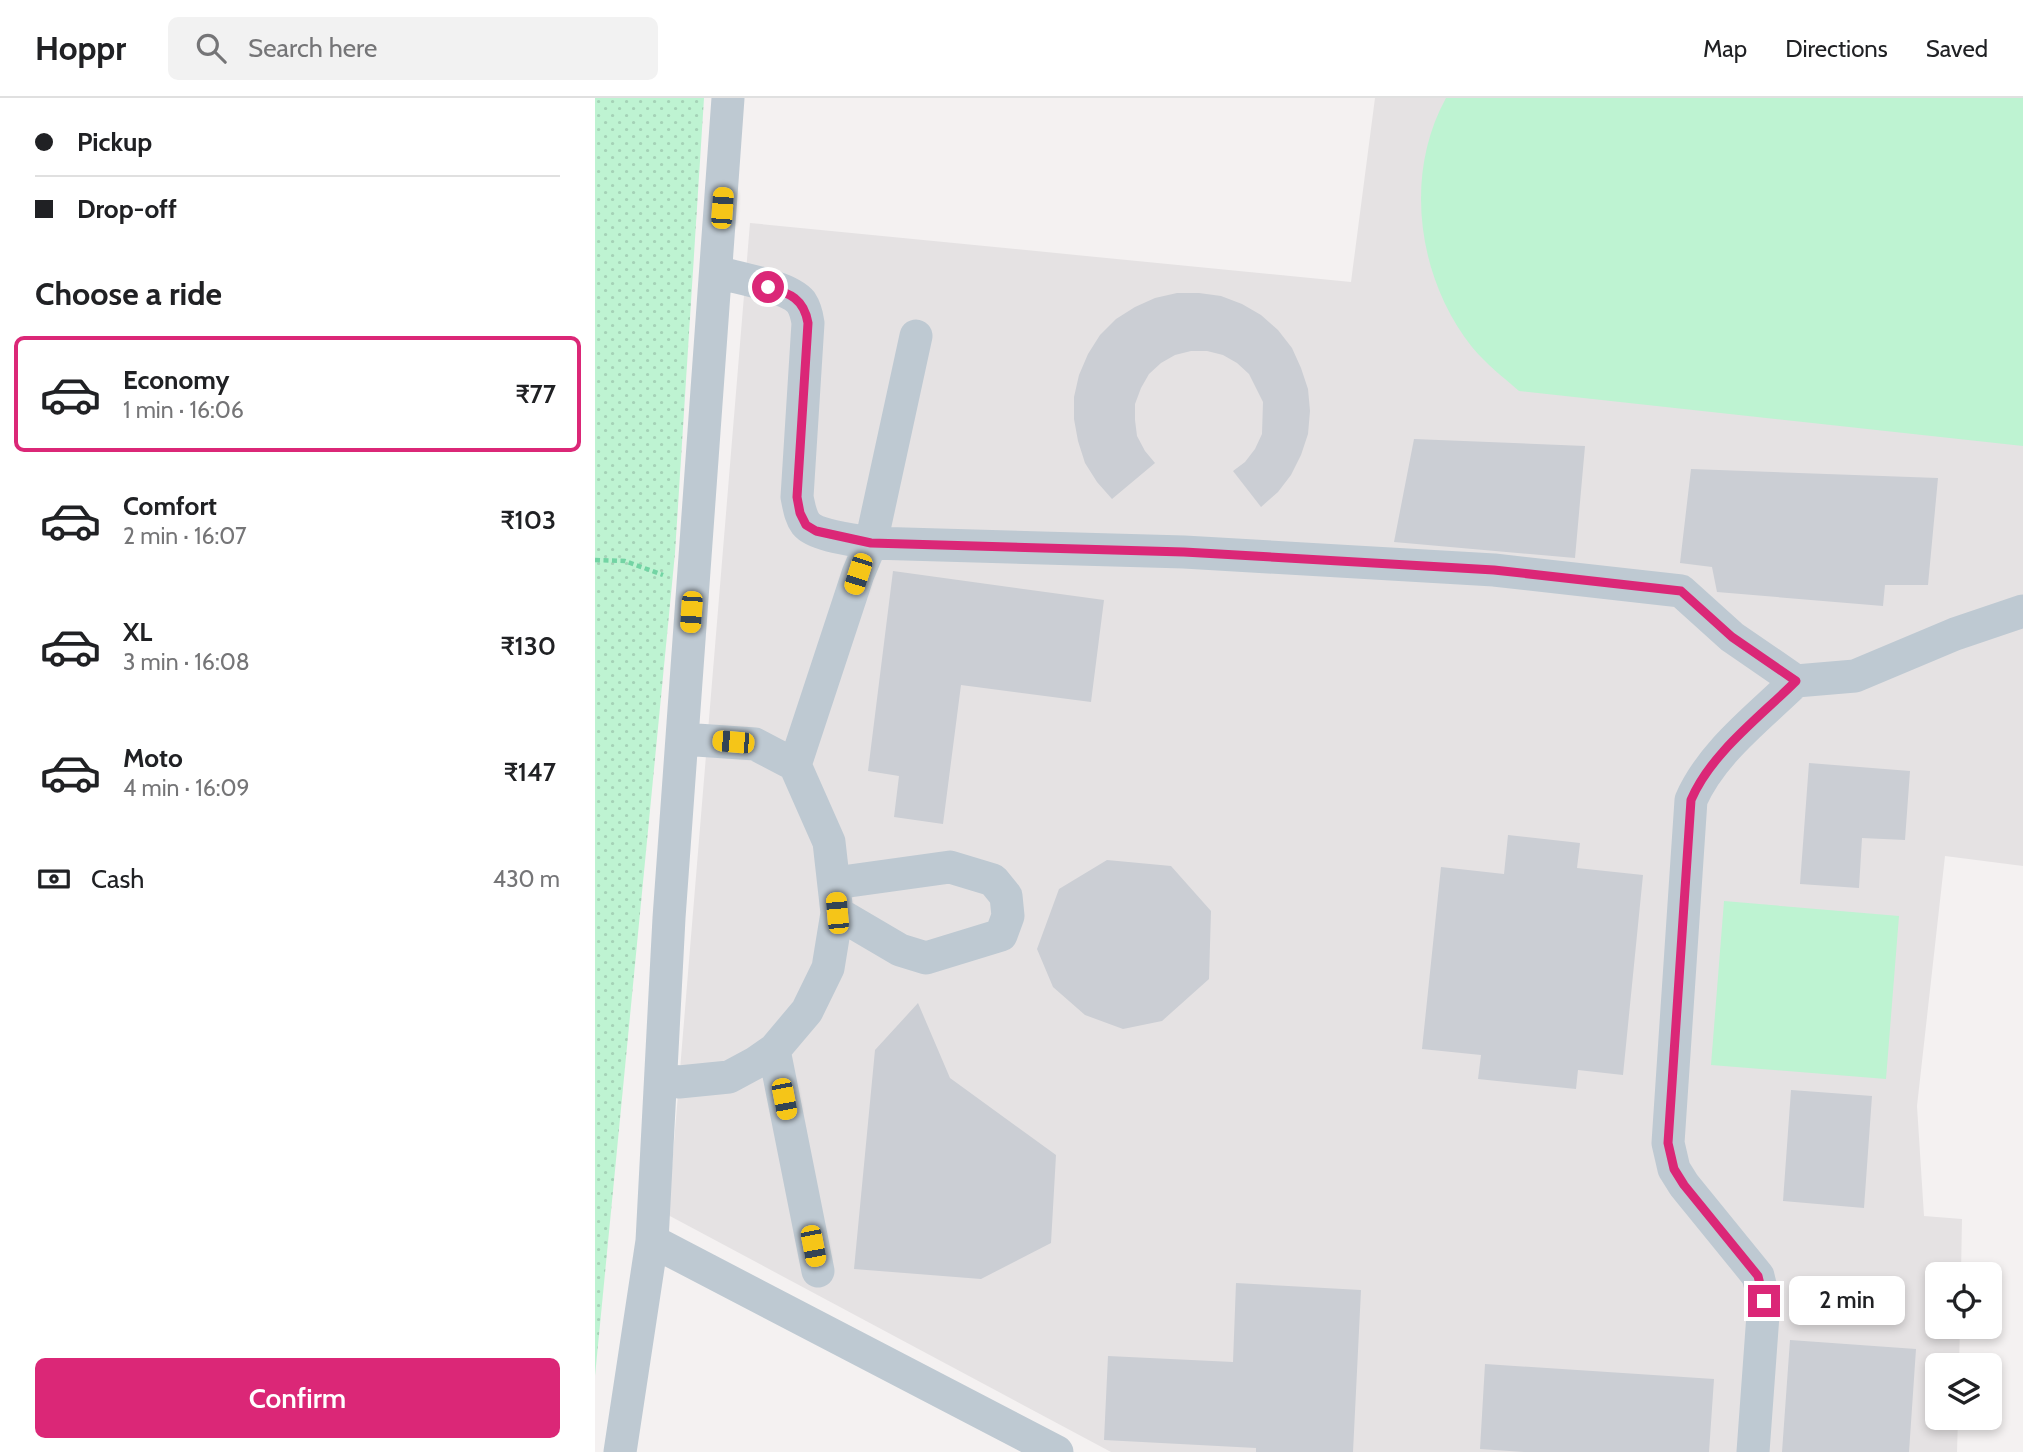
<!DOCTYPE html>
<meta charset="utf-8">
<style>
body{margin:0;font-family:Cabin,sans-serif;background:#f2f2f2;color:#202124;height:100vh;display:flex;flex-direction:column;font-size:26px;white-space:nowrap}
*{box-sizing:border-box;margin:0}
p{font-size:23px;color:#757577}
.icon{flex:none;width:38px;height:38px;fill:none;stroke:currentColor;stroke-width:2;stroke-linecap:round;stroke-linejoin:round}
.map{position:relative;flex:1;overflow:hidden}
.details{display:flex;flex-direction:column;background:#fff;width:595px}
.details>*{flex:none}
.banner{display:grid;align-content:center;height:154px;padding:0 35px;background:#fff}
.fabs{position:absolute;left:1330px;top:1164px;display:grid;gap:14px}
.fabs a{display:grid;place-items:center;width:77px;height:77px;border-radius:10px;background:#fff;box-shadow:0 4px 10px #0003;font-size:35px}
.end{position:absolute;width:32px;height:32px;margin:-16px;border:9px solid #db2777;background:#fff;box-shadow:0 0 0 4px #fff}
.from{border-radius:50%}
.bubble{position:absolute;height:49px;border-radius:10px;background:#fff;box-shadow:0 4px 10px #0003;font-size:23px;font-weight:600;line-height:49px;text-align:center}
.car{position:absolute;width:21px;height:42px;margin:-21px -10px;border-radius:9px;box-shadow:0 0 5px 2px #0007;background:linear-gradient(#f5c518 24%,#345 0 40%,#f5c518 0 76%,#345 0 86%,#f5c518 0)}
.banner b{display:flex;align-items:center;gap:24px;height:66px;font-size:26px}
.banner b+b{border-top:2px solid #e0e0e0}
.banner i{width:18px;height:18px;background:#202124}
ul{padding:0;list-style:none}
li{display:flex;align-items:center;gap:21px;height:116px;margin:0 14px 10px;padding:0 21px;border:4px solid transparent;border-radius:10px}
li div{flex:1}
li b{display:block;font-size:26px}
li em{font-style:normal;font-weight:600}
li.on{border-color:#db2777}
li>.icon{width:63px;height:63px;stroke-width:1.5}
h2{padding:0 35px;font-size:32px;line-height:84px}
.pay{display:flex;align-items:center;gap:18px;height:77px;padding:0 35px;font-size:26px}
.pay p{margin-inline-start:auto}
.action{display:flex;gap:14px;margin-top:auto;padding:14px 35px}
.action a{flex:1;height:80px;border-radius:10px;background:#db2777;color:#fff;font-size:28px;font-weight:600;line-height:80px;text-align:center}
header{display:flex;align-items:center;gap:42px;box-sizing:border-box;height:98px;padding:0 35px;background:#fff;border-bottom:2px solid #e0e0e0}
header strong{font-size:33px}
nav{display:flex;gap:38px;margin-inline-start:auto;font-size:24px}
.search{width:490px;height:63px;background:#f2f2f2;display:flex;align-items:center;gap:18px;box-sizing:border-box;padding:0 24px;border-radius:10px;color:#757577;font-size:26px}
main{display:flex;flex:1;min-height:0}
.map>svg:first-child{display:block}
.education{fill:#e5e2e3}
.green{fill:url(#green-dots)}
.pitch{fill:#bef3d2}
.building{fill:#cbced4}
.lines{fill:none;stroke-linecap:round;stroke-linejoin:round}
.path{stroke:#73d4a4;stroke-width:4.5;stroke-dasharray:5 3.5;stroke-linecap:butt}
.minor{stroke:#bec9d2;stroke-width:33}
.route{stroke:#db2777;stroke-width:9}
</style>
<header>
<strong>Hoppr</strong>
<div class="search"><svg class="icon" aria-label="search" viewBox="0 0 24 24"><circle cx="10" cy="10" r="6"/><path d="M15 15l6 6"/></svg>Search here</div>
<nav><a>Map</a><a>Directions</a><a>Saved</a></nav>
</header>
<main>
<section class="details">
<div class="banner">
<b><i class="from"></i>Pickup</b>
<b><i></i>Drop-off</b>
</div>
<h2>Choose a ride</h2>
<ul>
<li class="on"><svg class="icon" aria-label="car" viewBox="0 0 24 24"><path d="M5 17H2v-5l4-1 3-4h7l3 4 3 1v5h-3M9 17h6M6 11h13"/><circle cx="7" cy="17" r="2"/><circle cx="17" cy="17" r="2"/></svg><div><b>Economy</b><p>1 min · 16:06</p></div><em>₹77</em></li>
<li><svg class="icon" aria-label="car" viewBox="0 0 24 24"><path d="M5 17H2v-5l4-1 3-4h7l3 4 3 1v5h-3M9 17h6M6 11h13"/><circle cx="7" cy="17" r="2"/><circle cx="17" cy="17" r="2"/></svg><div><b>Comfort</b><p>2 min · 16:07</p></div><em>₹103</em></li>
<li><svg class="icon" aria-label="car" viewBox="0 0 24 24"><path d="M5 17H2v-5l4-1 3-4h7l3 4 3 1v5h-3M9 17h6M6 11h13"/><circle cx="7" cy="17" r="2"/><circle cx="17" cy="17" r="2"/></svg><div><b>XL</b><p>3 min · 16:08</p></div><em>₹130</em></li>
<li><svg class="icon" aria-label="car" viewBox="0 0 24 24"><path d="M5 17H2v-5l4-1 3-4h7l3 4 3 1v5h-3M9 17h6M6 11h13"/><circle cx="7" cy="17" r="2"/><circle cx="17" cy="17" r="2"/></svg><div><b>Moto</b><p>4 min · 16:09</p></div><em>₹147</em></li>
</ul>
<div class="pay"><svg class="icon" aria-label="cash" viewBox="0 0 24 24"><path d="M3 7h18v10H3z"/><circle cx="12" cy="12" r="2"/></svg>Cash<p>430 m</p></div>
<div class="action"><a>Confirm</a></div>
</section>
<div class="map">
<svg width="1428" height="1354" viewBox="0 0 1428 1354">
<defs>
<pattern id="green-dots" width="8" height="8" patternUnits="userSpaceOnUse" patternTransform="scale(1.75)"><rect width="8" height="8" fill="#bef3d2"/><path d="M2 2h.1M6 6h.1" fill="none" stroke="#a5d2b7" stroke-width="1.8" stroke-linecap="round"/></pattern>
</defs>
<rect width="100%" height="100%" fill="#f4f1f1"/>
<path class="education" d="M780,0H1428V768L1350,758L1322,1008L1329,1118L1367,1121L1366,1176H1342V1228L1365,1229L1364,1267H1342V1320H1363L1362,1354H516L73,1117L155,125L756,184Z"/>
<path class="green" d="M0,0H109L80,455L0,1278Z"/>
<path class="pitch" d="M851,0H1428V348L924,293C908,279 891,266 877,249C823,181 808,78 851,0Z
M1129,803L1304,818L1291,981L1116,967Z"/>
<path class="building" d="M582,195H604L626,198L647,206L666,217L683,232L697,250L706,270L713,291L715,313L713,336L706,357L696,377L683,394L666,409L638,373L650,364L660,351L667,336L668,304L654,276L642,265L628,257L612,253H596L580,257L566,265L554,276L546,290L540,306V322L542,338L550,353L560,365L517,401L502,384L490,365L483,343L479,321V299L484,277L493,256L505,237L521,221L540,209L560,200Z
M819,341L990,348L980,460L799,444Z
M1096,371L1343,380L1333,487H1290L1288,508L1122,494L1117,469L1085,465Z
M298,473L509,502L496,604L366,587L348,726L299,719L304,678L273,673Z
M1214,665L1315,673L1310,742L1267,740L1264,790L1205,786Z
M913,737L985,745L982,770L1048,777L1028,977L983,972L981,991L883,981L886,957L827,951L846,769L909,776Z
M512,762L576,768L616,813L614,881L567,923L528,931L490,917L458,889L442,851L464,791Z
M323,905L355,980L461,1057L456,1145L386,1181L259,1171L280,952Z
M1196,992L1277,998L1269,1110L1188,1103Z
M641,1185L766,1192L758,1354H661V1350L509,1342L513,1258L638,1264Z
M1195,1242L1321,1251L1314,1354H1187Z
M890,1266L1119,1281L1114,1354H929L885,1351Z"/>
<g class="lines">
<path class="path" d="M0,462L30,463L68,477"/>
<path class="minor" d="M121,174C142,180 193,188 206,204C210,210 212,218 213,225L202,399C204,408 205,418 211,426C221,438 260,442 276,445L321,238
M200,667L263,476L276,445L589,454L899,472L1086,493L1137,539L1201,583L1260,578L1360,536L1428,513
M240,785L355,769L398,782L411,798L413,818L406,837L331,860L305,852L242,815
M179,952L223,1173
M66,981L84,984L134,979L160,965L179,952L212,913L233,870L242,815L234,744L200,667L160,646L87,641
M57,1143L462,1354
M25,1354L57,1143L74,820L133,0
M1158,1354L1169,1203L1163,1178L1089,1087L1079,1071L1073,1045L1096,702C1117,654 1164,619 1201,583"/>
</g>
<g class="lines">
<path class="route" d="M173,189C195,195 209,201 213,225L202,399L205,415L211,427L221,433L276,445L589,454L899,472L1086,493L1137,539L1201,583C1165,619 1116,655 1096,702L1073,1045L1079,1071L1089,1087L1163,1178L1169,1203"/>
</g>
</svg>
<div class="fabs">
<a><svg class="icon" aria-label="locate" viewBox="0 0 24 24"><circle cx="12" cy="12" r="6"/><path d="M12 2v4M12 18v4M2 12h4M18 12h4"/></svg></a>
<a><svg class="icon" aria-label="layers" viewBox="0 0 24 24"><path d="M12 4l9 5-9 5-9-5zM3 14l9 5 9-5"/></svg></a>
</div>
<i class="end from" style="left:173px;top:189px"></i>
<i class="end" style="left:1169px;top:1203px"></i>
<div class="bubble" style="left:1194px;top:1178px;width:116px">2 min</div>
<i class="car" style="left:127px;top:110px;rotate:4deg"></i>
<i class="car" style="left:263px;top:476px;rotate:198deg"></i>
<i class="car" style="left:96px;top:514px;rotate:184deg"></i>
<i class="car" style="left:138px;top:644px;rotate:275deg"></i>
<i class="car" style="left:242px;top:815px;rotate:355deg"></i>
<i class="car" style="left:189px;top:1001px;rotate:169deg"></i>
<i class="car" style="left:218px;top:1148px;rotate:169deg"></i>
</div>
</main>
